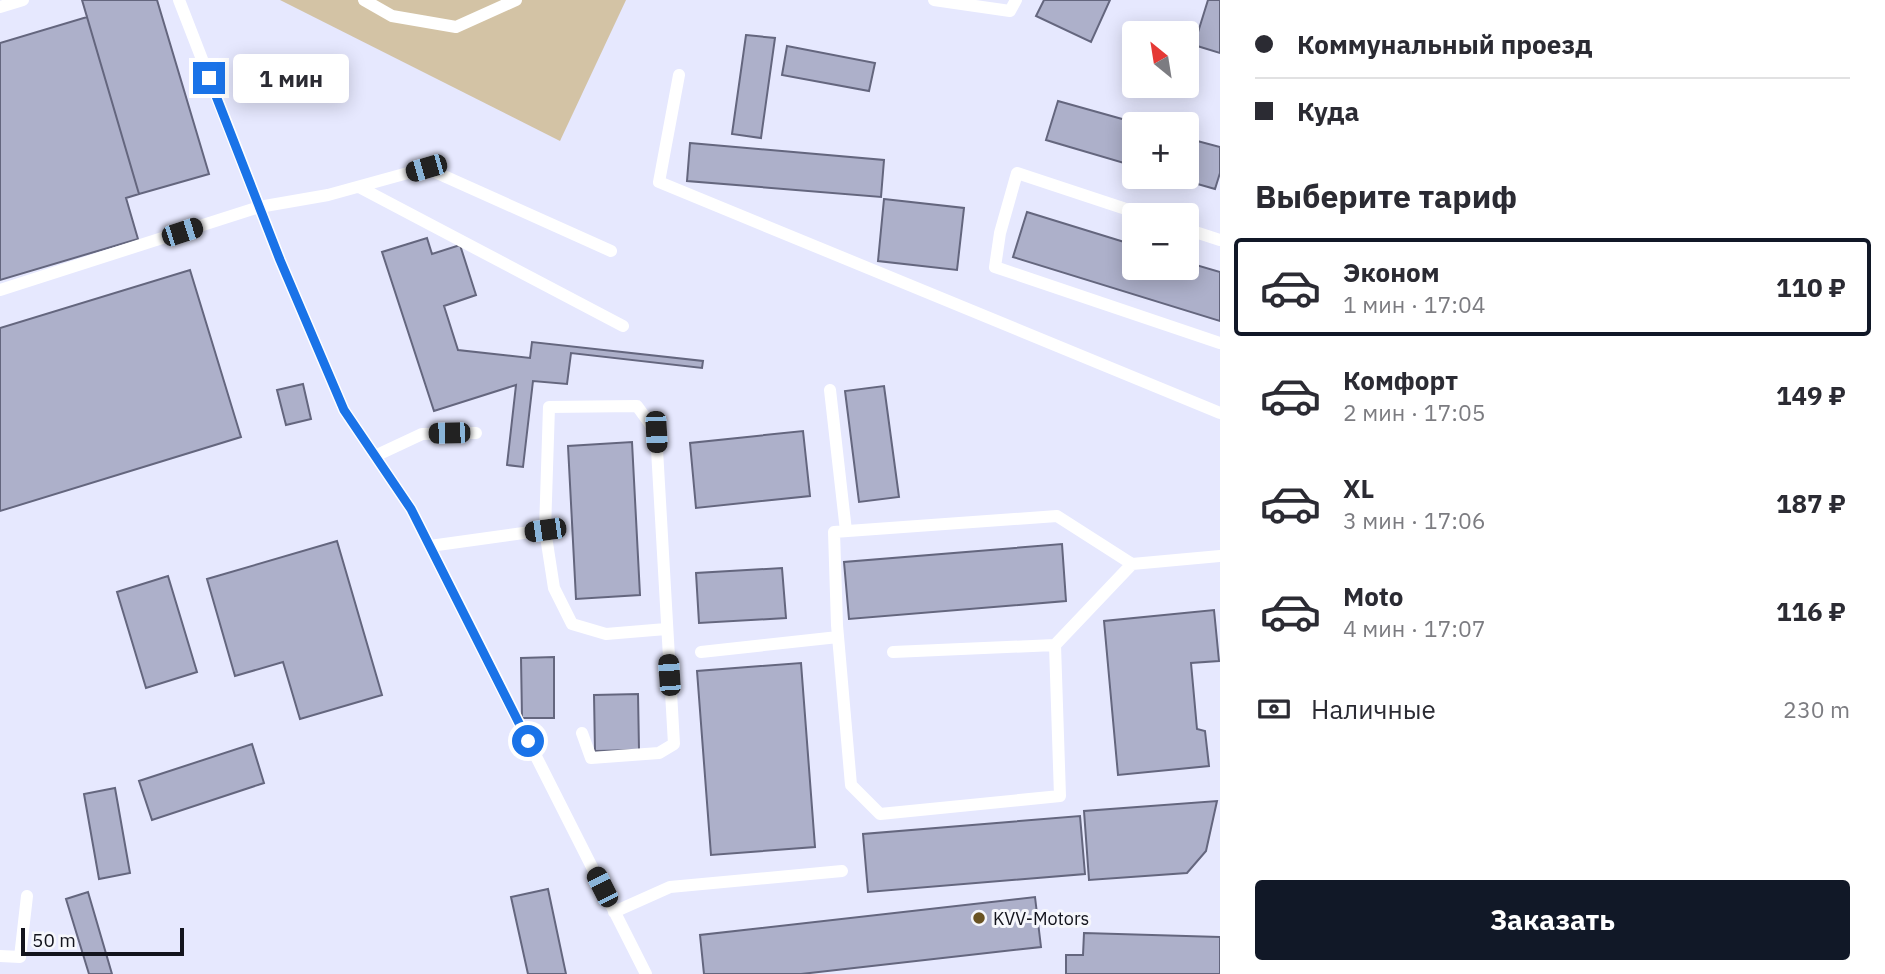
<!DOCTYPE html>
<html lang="ru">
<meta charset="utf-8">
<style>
body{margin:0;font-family:"IBM Plex Sans",sans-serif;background:#f7f7f7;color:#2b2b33;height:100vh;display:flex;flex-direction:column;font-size:26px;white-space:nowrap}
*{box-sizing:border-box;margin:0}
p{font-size:23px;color:#7c7c81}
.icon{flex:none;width:38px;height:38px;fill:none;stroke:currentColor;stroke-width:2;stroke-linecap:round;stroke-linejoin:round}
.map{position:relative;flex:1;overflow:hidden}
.details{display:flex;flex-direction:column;background:#fff;width:665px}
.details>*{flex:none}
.guide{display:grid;align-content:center;height:154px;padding:0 35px;background:#fff}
.needle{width:46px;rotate:330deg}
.tools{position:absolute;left:1122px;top:21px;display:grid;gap:14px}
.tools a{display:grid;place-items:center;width:77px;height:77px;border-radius:7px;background:#fff;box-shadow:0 4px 18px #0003;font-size:35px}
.scale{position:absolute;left:21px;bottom:18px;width:163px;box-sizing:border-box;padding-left:7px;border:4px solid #13141d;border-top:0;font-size:19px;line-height:24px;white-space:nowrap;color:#13141d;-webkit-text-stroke:5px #f6f7fc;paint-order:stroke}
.end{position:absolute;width:32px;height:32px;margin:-16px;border:9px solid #1a73e8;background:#fff;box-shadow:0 0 0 4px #fff}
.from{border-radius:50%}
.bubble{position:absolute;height:49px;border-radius:7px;background:#fff;box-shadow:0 4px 18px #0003;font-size:23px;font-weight:700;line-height:49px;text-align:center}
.car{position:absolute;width:21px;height:42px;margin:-21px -10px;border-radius:9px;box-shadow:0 0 5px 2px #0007;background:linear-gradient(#222 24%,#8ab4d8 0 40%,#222 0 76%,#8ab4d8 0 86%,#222 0)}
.guide b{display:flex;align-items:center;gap:24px;height:66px;font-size:26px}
.guide b+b{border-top:2px solid #e1e1e2}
.guide i{width:18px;height:18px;background:#2b2b33}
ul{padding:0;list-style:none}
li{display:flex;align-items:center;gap:21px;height:98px;margin:0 14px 10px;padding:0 21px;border:4px solid transparent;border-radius:7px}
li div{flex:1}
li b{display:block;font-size:26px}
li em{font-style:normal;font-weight:700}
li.active{border-color:#111827}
li>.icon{width:63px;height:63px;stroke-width:1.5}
h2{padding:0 35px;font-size:32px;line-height:84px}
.pay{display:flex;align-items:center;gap:18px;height:77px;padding:0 35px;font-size:26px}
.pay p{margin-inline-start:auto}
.button{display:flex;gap:14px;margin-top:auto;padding:14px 35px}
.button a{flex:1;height:80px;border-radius:7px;background:#111827;color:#fff;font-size:28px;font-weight:700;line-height:80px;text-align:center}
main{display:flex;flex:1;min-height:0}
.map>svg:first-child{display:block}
.green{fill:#d3c3a5}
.building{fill:#adb0ca;stroke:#64667e;stroke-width:2}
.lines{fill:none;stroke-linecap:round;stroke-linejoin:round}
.lane{stroke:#fff;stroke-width:12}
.route{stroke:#1a73e8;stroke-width:9}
.poi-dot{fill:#6a5323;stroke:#f6f7fc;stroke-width:2.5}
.labels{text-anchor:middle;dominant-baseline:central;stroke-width:6;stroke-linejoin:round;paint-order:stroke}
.poi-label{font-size:18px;fill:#13141d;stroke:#f6f7fc;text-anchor:start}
</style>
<main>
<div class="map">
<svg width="1220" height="974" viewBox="0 0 1220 974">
<rect width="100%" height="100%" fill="#e6e8fe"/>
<path class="green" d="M280,0H626L560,141Z"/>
<path class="building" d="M82,0H157L209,174L139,194Z
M1044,0H1110L1091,42L1036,16Z
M1208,0H1220V53L1194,45Z
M87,17L139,194L126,198L138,239L0,280V43Z
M746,35L775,38L761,138L732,134Z
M787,46L875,63L869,91L782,75Z
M1058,101L1140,124H1134V166L1046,140Z
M1186,138L1220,147V173L1215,189L1173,177H1186Z
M690,143L884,160L881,197L687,181Z
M884,199L964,208L957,270L878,261Z
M1027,212L1134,245V268H1186V262L1220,272V321L1013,257Z
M427,238L432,254L460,245L476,295L444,306L458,350L530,358L532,342L703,361L702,368L571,353L567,384L533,381L523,467L507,465L516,385L434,411L382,252Z
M190,270L241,437L0,511V328Z
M303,384L311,419L286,425L277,390Z
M884,386L899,497L859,502L845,391Z
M803,431L810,496L696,508L690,443Z
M632,442L640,595L576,599L568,446Z
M337,541L382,695L300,719L283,662L235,676L207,579Z
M1062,544L1066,601L849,619L844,562Z
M782,568L786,618L699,623L696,573Z
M168,576L197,672L146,688L117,592Z
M1214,610L1219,661L1191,663L1197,729L1205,731L1209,766L1118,775L1104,621Z
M554,657V718H522L521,658Z
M801,663L815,847L711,855L697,671Z
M638,694L639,750L595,751L594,695Z
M252,744L264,783L152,820L139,781Z
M115,788L130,873L99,879L84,794Z
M1217,801L1206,851L1187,873L1089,880L1084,811Z
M1080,816L1085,874L868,892L863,834Z
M548,889L566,974H528L511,897Z
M88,892L112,974H89L66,899Z
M1035,897L1041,947L801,974H704L700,935Z
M1084,933L1220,937V974H1066V955H1083Z"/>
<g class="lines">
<path class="lane" d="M179,0L280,260L344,410L411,509L646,974
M364,0L392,16L456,27L516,0
M934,0L1010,11L1016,0
M0,7L23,0
M679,75L659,182L1220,413
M359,187L623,326
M1144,215L1017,173L1000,233L995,267L1220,343
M1186,229L1220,240
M0,290L259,207L328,195L426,168L611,251
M830,390L846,531
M375,456L422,434L476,433
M545,530L554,588L572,624L606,634L666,629
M430,546L545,530L549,407L637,406L656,432L674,744L659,753L591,758L582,733
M1132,564L1057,516L834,532L837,625L851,785L880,814L1060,796L1055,645L1132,564L1220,556
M701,652L838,637
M893,652L1055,645
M614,912L670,887L842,871
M0,956L20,957L27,896"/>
</g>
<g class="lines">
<path class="route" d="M209,78L280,260L344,410L411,509L528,741"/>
</g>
<circle class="poi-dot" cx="979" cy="918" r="7"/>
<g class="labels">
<g class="poi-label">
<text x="993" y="918">KVV-Motors</text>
</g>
</g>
</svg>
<div class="tools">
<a><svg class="needle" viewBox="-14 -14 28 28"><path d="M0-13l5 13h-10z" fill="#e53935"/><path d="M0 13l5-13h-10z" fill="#7c7c81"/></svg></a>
<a>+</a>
<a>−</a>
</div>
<div class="scale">50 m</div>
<i class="end from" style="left:528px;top:741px"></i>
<i class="end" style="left:209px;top:78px"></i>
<div class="bubble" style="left:233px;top:54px;width:116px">1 мин</div>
<i class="car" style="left:426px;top:168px;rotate:254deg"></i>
<i class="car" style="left:182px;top:232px;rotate:72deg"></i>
<i class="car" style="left:656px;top:432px;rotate:177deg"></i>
<i class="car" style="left:449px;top:433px;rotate:269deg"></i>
<i class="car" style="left:545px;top:530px;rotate:262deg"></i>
<i class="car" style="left:669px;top:675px;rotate:356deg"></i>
<i class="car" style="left:602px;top:887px;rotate:333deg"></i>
</div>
<section class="details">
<div class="guide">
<b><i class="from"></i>Коммунальный проезд</b>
<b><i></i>Куда</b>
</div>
<h2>Выберите тариф</h2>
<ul>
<li class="active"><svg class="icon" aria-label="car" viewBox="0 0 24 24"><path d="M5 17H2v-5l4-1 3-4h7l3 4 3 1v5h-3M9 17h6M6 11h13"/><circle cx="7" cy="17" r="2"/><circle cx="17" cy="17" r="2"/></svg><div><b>Эконом</b><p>1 мин · 17:04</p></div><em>110 ₽</em></li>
<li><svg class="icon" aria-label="car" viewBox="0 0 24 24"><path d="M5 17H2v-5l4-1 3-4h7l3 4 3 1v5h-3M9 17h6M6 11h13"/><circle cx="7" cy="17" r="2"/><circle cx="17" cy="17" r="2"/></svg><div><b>Комфорт</b><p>2 мин · 17:05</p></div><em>149 ₽</em></li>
<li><svg class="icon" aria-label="car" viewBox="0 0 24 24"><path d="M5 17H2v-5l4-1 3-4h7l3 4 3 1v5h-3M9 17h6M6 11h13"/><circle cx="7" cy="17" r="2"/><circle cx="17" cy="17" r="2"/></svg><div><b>XL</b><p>3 мин · 17:06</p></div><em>187 ₽</em></li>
<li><svg class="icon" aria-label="car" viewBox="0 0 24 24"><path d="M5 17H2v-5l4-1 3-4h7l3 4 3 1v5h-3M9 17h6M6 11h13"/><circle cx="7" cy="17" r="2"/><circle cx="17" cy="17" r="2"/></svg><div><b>Moto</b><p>4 мин · 17:07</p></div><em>116 ₽</em></li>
</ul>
<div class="pay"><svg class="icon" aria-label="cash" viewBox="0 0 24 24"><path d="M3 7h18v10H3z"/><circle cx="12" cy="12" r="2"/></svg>Наличные<p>230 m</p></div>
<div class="button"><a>Заказать</a></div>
</section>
</main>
